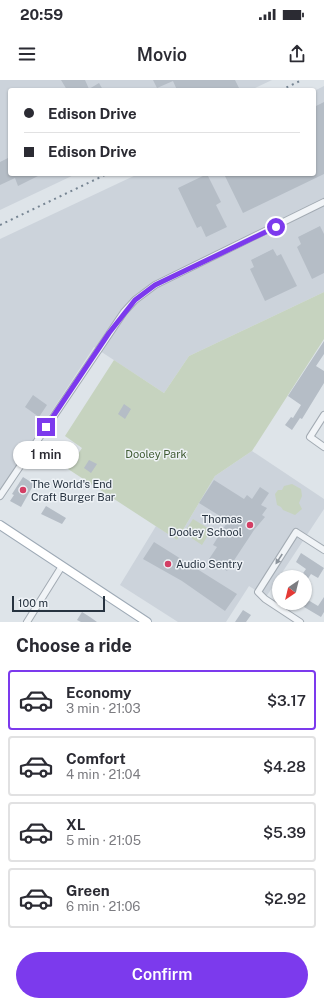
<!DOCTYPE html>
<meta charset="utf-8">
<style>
body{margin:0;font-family:"Public Sans",sans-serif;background:#f2f2f3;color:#2b2b33;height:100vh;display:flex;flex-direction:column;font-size:15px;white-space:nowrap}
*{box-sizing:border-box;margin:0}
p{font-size:13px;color:#7c7c81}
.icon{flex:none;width:22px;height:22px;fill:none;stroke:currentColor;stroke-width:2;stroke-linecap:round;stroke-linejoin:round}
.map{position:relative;height:542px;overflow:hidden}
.drawer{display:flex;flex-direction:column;background:#fff;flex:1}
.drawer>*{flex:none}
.hud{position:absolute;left:8px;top:8px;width:308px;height:88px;border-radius:4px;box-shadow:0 1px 3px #0004;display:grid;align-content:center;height:88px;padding:0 16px;background:#fff}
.needle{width:26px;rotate:215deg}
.buttons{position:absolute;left:272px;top:490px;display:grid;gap:8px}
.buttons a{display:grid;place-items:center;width:40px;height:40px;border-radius:50%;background:#fff;box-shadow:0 1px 3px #0004;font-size:20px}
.scale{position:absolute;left:12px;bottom:10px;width:93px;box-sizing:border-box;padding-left:4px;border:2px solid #273340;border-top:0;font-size:11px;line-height:14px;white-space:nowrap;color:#273340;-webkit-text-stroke:3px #eef2f6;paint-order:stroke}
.end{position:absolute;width:18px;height:18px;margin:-9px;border:5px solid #7c3aed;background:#fff;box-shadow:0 0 0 2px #fff}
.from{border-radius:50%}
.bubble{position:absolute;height:28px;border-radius:14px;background:#fff;box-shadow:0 1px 3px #0004;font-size:13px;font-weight:600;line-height:28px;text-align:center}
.hud b{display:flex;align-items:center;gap:14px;height:38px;font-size:15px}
.hud b+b{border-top:1px solid #e1e1e2}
.hud i{width:10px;height:10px;background:#2b2b33}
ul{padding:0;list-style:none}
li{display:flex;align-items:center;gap:12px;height:60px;margin:0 8px 6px;padding:0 8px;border:2px solid #e1e1e2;border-radius:4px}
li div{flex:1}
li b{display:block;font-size:15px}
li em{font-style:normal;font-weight:600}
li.current{border-color:#7c3aed}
li>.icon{width:36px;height:36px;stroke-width:1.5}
h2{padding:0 16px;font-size:18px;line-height:48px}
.primary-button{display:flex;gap:8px;margin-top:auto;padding:8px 16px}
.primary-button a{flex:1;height:46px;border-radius:24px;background:#7c3aed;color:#fff;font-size:16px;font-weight:600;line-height:46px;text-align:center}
.status{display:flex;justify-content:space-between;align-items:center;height:28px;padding:0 20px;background:#fff;direction:ltr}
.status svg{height:11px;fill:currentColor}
header{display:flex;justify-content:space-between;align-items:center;height:52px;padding:0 16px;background:#fff;font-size:18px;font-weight:600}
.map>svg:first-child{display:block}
.built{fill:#ccd3db}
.green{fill:#c6d3bf}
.building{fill:#b5bdc6}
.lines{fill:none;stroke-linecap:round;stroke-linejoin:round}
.minor-casing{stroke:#a3abb3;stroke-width:8}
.major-casing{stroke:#9da9b5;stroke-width:10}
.minor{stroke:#f1f4f7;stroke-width:6}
.major{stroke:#fff;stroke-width:8}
.rail{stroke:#778593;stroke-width:2;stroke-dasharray:2 4;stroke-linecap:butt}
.oneway{fill:#8c949c}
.route{stroke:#7c3aed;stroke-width:5}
.poi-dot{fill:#d33e64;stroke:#eef2f6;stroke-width:1.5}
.labels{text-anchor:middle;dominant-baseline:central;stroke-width:3;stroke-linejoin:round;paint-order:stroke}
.park-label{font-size:11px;fill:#405c34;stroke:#eef2f6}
.poi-label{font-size:11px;fill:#273340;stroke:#eef2f6;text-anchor:start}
</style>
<div class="status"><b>20:59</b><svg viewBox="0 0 49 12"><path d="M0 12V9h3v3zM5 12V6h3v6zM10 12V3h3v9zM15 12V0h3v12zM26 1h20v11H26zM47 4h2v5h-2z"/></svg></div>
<header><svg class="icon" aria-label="menu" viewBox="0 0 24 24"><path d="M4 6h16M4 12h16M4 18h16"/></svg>Movio<svg class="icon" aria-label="share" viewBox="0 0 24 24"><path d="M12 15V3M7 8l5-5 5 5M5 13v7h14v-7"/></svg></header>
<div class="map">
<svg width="324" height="542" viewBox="0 0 324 542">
<rect width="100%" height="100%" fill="#dee4e9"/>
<path class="built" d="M0,0H272L251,10H10V94H76L0,130Z
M324,6V212L189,276L164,313L94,267L0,410V159L138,94H314V11Z
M252,371L324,419V429L266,517L249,506L226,542H178L120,505L156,446L177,460L215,396Z"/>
<path class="green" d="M324,212V259L252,371L215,396L177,460L68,389L82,368L65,356L114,280L164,313L189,276Z
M292,404L301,409L302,416L299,423L302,429L295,435L283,430L281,427L277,425L275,414L278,410H282L284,406Z
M193,439L211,450L202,465L193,459L194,457L193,459L184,453Z"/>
<path class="building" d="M61,0H85L89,9L99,3L103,10H67Z
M153,0H235L240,10H177L173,1L157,8Z
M324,22V94L243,133L224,94H314V27Z
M10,77V94H42L18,106L15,98L0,105V82Z
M207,94L221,122L216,125L227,147L206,157L201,146L197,148L178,108Z
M320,146L324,154V193L312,199L297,167L301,164L298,157Z
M273,169L277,176L281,174L297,206L265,221L250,189L254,187L251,180Z
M324,261V274L316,286L324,291V303L302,339L300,338L292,350L285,345L291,337L293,338L301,325L288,316Z
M33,315L47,325L39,337L25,327Z
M124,324L131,329L125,339L118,334Z
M89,380L97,384L91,393L84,388Z
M23,397L34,404L21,427L10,421L14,415L12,414Z
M214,400L244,419L247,415L252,419L260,407L269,413L261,425L267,428L262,435L265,437L254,450L227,491L209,479L217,467L213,465L228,441L199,423Z
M46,426L66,438L62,444L41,434Z
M154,462L237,514L225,531L182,501L143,479Z
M301,473L324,488L318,498L311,494L307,500L305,497L301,496L306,489L296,482Z
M324,517V532L321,537L304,527L308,520L318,526Z
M243,530L251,535L246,542H235Z
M82,532L90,537L97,542H81L77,540Z"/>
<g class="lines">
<g class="minor-casing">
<path id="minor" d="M324,335L310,357L324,367
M0,416L124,232L135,220L155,205L324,122
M27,542L62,486
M300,542L265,519L258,512L296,452L324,470"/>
</g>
<g class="major-casing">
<path id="major" d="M0,445L147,542"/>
</g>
<use href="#minor" class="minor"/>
<use href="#major" class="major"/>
<path class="rail" d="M281,10L302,0
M0,145L107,94"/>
</g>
<defs><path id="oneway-solid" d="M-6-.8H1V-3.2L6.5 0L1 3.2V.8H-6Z"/></defs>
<use class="oneway" href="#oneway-solid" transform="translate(279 479) rotate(123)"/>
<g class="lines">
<path class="route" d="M46,347L109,253L135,220L155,205L276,147"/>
</g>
<g class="poi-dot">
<circle cx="23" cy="410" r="4"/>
<circle cx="250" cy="445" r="4"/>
<circle cx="168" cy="484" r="4"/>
</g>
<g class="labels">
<g class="park-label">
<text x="156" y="374">Dooley Park</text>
</g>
<g class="poi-label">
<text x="31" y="404">The World's End<tspan x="31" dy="13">Craft Burger Bar</tspan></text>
<text x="242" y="439" text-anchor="end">Thomas<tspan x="242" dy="13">Dooley School</tspan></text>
<text x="176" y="484">Audio Sentry</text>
</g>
</g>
</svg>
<div class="buttons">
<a><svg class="needle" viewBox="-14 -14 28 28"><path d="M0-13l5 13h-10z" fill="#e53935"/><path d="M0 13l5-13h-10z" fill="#7c7c81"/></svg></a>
</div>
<div class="scale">100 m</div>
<i class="end from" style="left:276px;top:147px"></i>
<i class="end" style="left:46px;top:347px"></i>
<div class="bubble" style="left:13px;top:361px;width:66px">1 min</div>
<div class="hud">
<b><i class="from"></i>Edison Drive</b>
<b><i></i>Edison Drive</b>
</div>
</div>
<section class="drawer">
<h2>Choose a ride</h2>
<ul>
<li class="current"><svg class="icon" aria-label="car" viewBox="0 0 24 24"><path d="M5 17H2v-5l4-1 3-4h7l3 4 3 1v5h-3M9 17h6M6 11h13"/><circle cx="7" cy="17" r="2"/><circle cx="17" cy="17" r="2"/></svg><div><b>Economy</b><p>3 min · 21:03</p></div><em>$3.17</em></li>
<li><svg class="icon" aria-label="car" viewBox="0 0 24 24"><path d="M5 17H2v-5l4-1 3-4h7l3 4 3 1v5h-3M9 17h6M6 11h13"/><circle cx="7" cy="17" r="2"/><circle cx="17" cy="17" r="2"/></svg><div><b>Comfort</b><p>4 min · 21:04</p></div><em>$4.28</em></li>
<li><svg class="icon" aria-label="car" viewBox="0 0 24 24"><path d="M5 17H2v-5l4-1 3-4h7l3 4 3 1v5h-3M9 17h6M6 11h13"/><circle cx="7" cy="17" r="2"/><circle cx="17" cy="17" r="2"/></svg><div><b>XL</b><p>5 min · 21:05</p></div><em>$5.39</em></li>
<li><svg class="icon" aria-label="car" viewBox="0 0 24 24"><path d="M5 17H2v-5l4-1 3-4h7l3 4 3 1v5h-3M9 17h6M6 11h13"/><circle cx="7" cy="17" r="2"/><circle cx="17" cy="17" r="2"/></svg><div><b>Green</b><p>6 min · 21:06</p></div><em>$2.92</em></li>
</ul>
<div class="primary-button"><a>Confirm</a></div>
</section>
